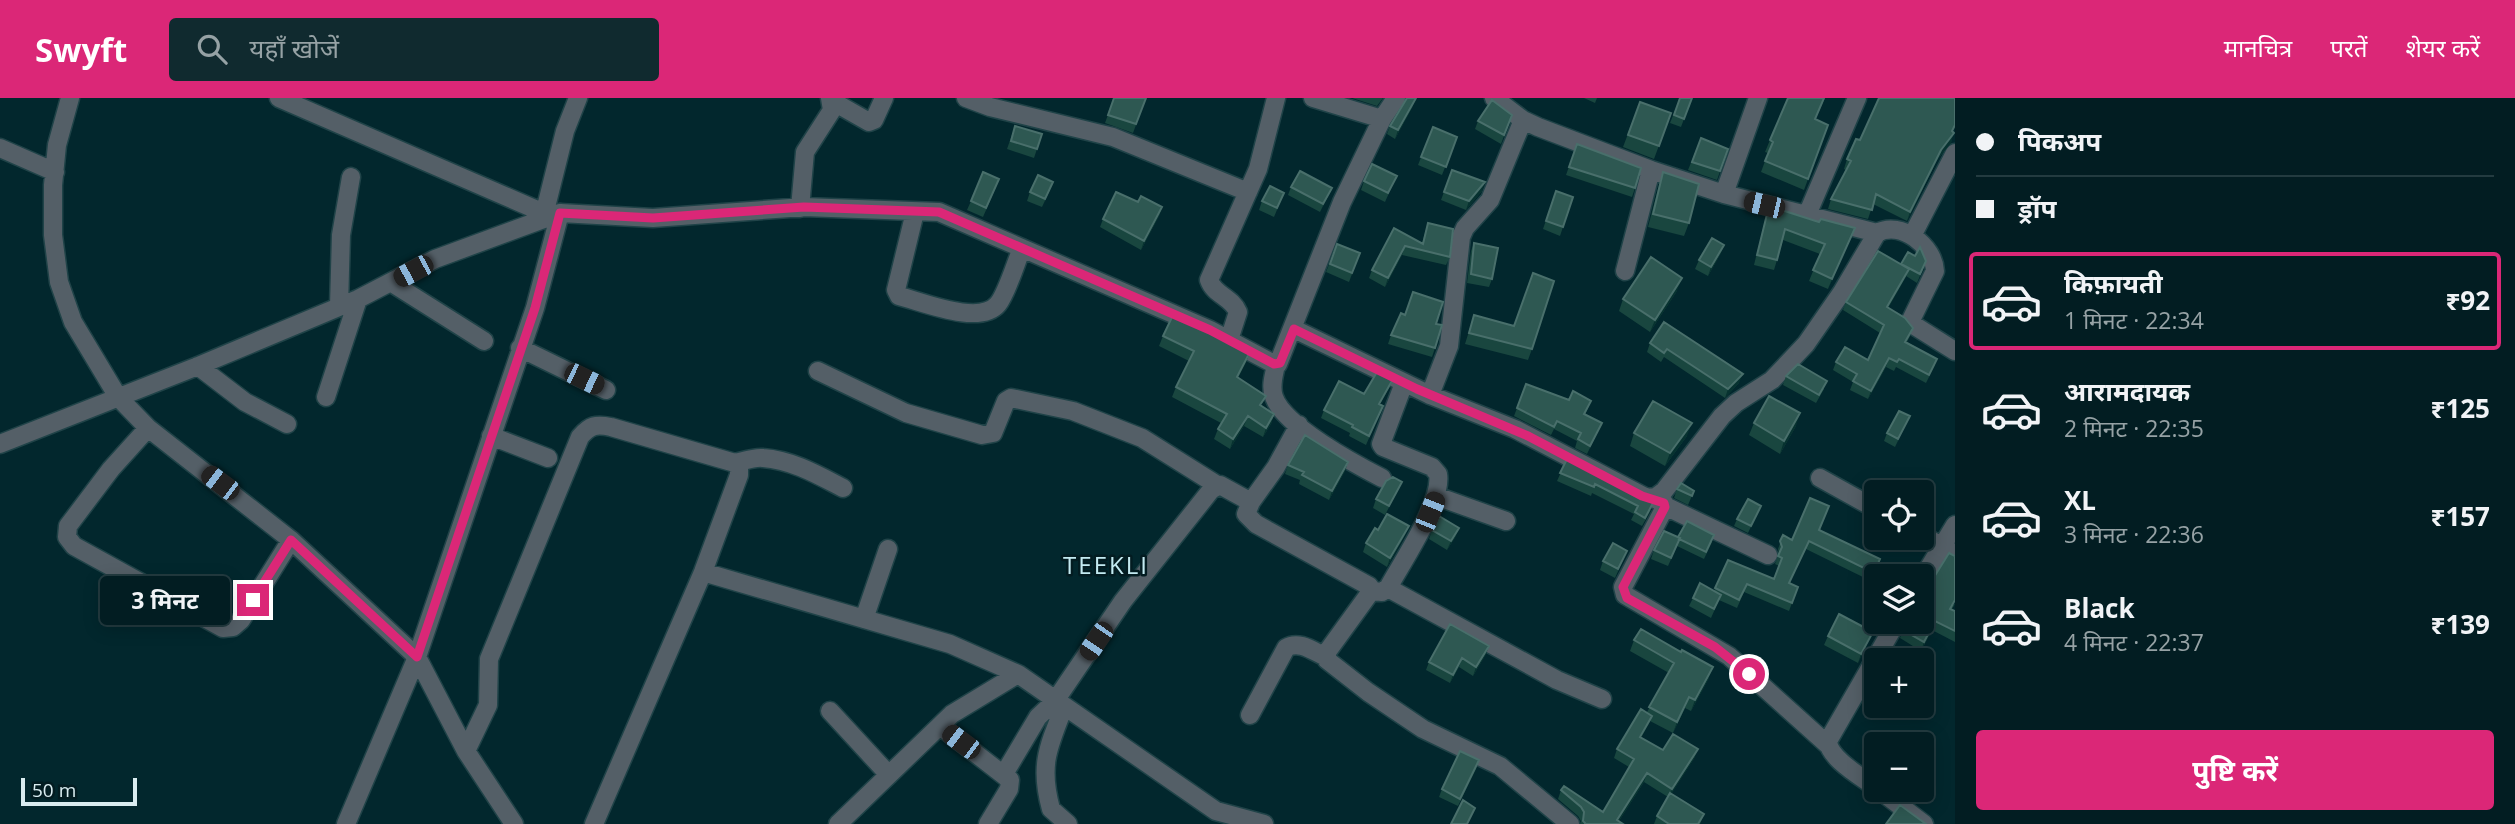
<!DOCTYPE html>
<html lang="hi">
<meta charset="utf-8">
<style>
body{margin:0;font-family:"Open Sans","Noto Sans Devanagari",sans-serif;background:#102a2f;color:#f1f3f6;height:100vh;display:flex;flex-direction:column;font-size:26px;white-space:nowrap}
*{box-sizing:border-box;margin:0}
p{font-size:23px;color:#96a2a5}
.icon{flex:none;width:38px;height:38px;fill:none;stroke:currentColor;stroke-width:2;stroke-linecap:round;stroke-linejoin:round}
.map{position:relative;flex:1;overflow:hidden}
.panel{display:flex;flex-direction:column;background:#021d22;width:560px}
.panel>*{flex:none}
.banner{display:grid;align-content:center;height:154px;padding:0 21px;background:#021d22}
.fabs{position:absolute;left:1864px;top:382px;display:grid;gap:14px}
.fabs a{display:grid;place-items:center;width:70px;height:70px;border-radius:7px;background:#021d22;box-shadow:0 4px 18px #0003,0 0 0 2px #233b40;font-size:35px}
.scale{position:absolute;left:21px;bottom:18px;width:116px;box-sizing:border-box;padding-left:7px;border:4px solid #d9ecf0;border-top:0;font-size:19px;line-height:24px;white-space:nowrap;color:#d9ecf0;-webkit-text-stroke:5px #031c21;paint-order:stroke}
.end{position:absolute;width:32px;height:32px;margin:-16px;border:9px solid #db2777;background:#fff;box-shadow:0 0 0 4px #fff}
.from{border-radius:50%}
.bubble{position:absolute;height:49px;border-radius:7px;background:#021d22;box-shadow:0 4px 18px #0003,0 0 0 2px #233b40;font-size:23px;font-weight:700;line-height:49px;text-align:center}
.car{position:absolute;width:21px;height:42px;margin:-21px -10px;border-radius:9px;box-shadow:0 0 5px 2px #0007;background:linear-gradient(#222 24%,#8ab4d8 0 40%,#222 0 76%,#8ab4d8 0 86%,#222 0)}
.banner b{display:flex;align-items:center;gap:24px;height:66px;font-size:26px}
.banner b+b{border-top:2px solid #233b40}
.banner i{width:18px;height:18px;background:#f1f3f6}
ul{padding:0;list-style:none}
li{display:flex;align-items:center;gap:21px;height:98px;margin:0 14px 10px;padding:0 7px;border:4px solid transparent;border-radius:7px}
li div{flex:1}
li b{display:block;font-size:26px}
li em{font-style:normal;font-weight:700}
li.on{border-color:#db2777}
li>.icon{width:63px;height:63px;stroke-width:1.5}
.cta{display:flex;gap:14px;margin-top:auto;padding:14px 21px}
.cta a{flex:1;height:80px;border-radius:7px;background:#db2777;color:#fff;font-size:28px;font-weight:700;line-height:80px;text-align:center}
header{display:flex;align-items:center;gap:42px;box-sizing:border-box;height:98px;padding:0 35px;background:#db2777;color:#fff}
header strong{font-size:33px}
nav{display:flex;gap:38px;margin-inline-start:auto;font-size:24px}
.search{width:490px;height:63px;background:#102a2f;display:flex;align-items:center;gap:18px;box-sizing:border-box;padding:0 24px;border-radius:7px;color:#96a2a5;font-size:26px}
main{display:flex;flex:1;min-height:0}
.map>svg:first-child{display:block}
.lines{fill:none;stroke-linecap:round;stroke-linejoin:round}
.minor-casing{stroke:#204348;stroke-width:21}
.minor{stroke:#545f67;stroke-width:18}
.wall{fill:#19463f}
.shaded-wall{fill:#073230}
.building{fill:#2e5852;stroke:#496f6b;stroke-width:2}
.route{stroke:#db2777;stroke-width:9}
.labels{text-anchor:middle;dominant-baseline:central;stroke-width:5;stroke-linejoin:round;paint-order:stroke}
.quarter-label{font-size:24px;letter-spacing:2px;fill:#c3eaf1;stroke:#031c21}
</style>
<header>
<strong>Swyft</strong>
<div class="search"><svg class="icon" aria-label="search" viewBox="0 0 24 24"><circle cx="10" cy="10" r="6"/><path d="M15 15l6 6"/></svg>यहाँ खोजें</div>
<nav><a>मानचित्र</a><a>परतें</a><a>शेयर करें</a></nav>
</header>
<main>
<div class="map">
<svg width="1955" height="726" viewBox="0 0 1955 726">
<rect width="100%" height="100%" fill="#02272d"/>
<g class="lines">
<g class="minor-casing">
<path id="minor" d="M70,0L57,47L53,87V137L59,184L73,224L118,299L148,330L291,442L417,559L466,653L514,726
M279,0L544,115
M966,0L990,9L1113,39L1248,94
M1313,0L1382,21
M1494,0L1523,22L1538,29L1651,72L1724,96L1877,135
M832,3L869,24L874,22L884,0
M0,50L55,74
M1724,96L1758,0
M800,110L805,54L832,12L830,0
M915,114L896,192L899,198C923,204 980,228 998,206C1007,195 1016,164 1022,150
M1807,117L1857,0
M543,121L565,33L578,0
M1912,138L1955,55
M1625,173L1651,72
M392,185L484,243
M339,208L341,137L351,79
M1294,231L1430,297L1515,331L1647,400L1656,399L1664,393L1722,318L1736,305L1772,282L1806,246L1842,194L1877,135C1901,122 1934,148 1935,173L1911,222L1915,228L1955,253
M1229,242L1238,214C1232,199 1214,197 1209,182L1258,71L1276,0
M520,250L606,292
M1276,267C1274,277 1270,288 1274,299C1284,328 1355,366 1382,380
M198,268L245,304L287,326
M818,273L906,315L982,337L993,335L1006,303L1011,300L1073,313L1142,340L1217,387
M1430,297L1449,248L1461,139L1465,130L1490,102L1523,22
M326,299L358,201
M1299,327L1276,369L1251,404L1246,416L1256,426L1369,488L1372,492L1327,554V562L1368,594L1423,631L1500,668L1570,726
M148,330L111,371L68,428L67,439L74,448L223,530L233,529L241,522L291,442
M491,338L548,360
M0,346L198,268L358,201L435,161L560,115L653,120L804,109L939,114L1210,232L1274,266H1278L1342,104L1382,21L1396,0
M735,365C744,363 754,359 763,360C792,362 818,377 843,390
M1820,380L1876,411
M1436,398L1506,423
M1653,400L1664,405L1665,409L1623,489L1625,497L1729,558L1828,647
M1665,408L1768,457
M1922,437L1955,456
M703,474L950,546L1018,576L1216,713L1264,726
M1922,481L1955,427
M1388,490L1557,582L1602,601
M1372,493L1382,494L1388,490C1402,464 1443,404 1438,376L1432,369L1383,349L1381,346L1404,285
M864,521L888,451
M1064,609C1048,649 1039,668 1051,711L1068,726
M830,613L889,677
M1250,617L1286,550C1299,542 1313,553 1326,559
M940,628L1010,682L1009,691L988,726
M466,653L488,607L489,561L580,339C590,327 596,326 611,329L735,365L739,369V377L703,474L594,726
M1004,676L1038,619L1055,603L1123,503L1211,392L1220,387L1251,404
M1876,690C1862,679 1829,661 1828,643L1897,523
M1878,691L1924,726
M346,726L417,559L535,210L560,115
M838,726L952,616L1018,576"/>
</g>
<use href="#minor" class="minor"/>
</g>
<path class="wall" d="M1114,0H1146L1133,35L1105,25Z
M1352,0H1383L1377,8Z
M1584,0H1597L1595,5Z
M1680,0H1692L1681,29L1670,25Z
M1788,0H1825L1815,22L1828,27L1804,92L1761,74L1768,55L1765,54L1770,42Z
M1640,4L1671,15L1654,61L1623,49Z
M1413,8L1395,41L1387,36L1390,28Z
M1512,17L1501,46L1475,31L1478,23Z
M1015,28L1037,51L1034,60L1007,51Z
M1433,29L1457,39L1442,77L1418,67Z
M1953,33L1951,45L1937,62L1907,123L1873,106L1868,121L1828,111L1831,101L1846,72L1844,71L1847,61L1860,42Z
M1701,40L1728,51L1717,82L1688,72Z
M1577,46L1635,90L1632,99L1566,77Z
M1452,72L1482,93L1466,112L1441,102Z
M1663,74L1689,125L1684,138L1648,129L1659,87Z
M1364,83L1393,86L1385,104L1361,92Z
M996,89L983,119L967,112L971,103Z
M1291,89L1328,98L1320,114L1288,97Z
M1050,92L1042,109L1027,103L1030,94Z
M1556,93L1573,99L1560,138L1543,131Z
M1284,95L1274,119L1259,112L1262,103Z
M1138,104L1162,109L1159,118L1141,152L1100,129L1103,121Z
M1769,108L1819,124L1855,130L1828,191L1809,183L1820,156L1783,142L1774,172L1754,167L1766,118Z
M1428,125L1450,159L1446,167L1402,157L1385,189L1369,180L1372,172L1394,130L1422,145Z
M1474,145L1492,181L1489,189L1467,185L1471,153Z
M1337,146L1360,155L1349,184L1326,174Z
M1721,155L1708,178L1695,171L1699,162Z
M1926,163L1917,185L1906,178L1888,210L1910,238L1907,244L1937,261L1934,269L1926,285L1896,269L1894,273L1886,269L1868,301L1850,292L1853,284L1833,272L1836,264L1868,262L1880,235L1843,212L1846,204L1901,166Z
M1677,193L1650,234L1619,213L1623,201Z
M1474,217L1514,228L1532,251L1528,262L1465,246Z
M1664,224L1739,285L1725,300L1664,259L1661,264L1647,254L1650,245Z
M1436,226L1435,250L1432,259L1388,246L1391,237Z
M1163,238L1250,254L1246,264L1238,280L1262,308L1274,316L1271,326L1263,339L1244,328L1230,351L1214,341L1218,331L1221,325L1172,299L1176,289L1189,263L1159,248Z
M1786,278L1824,291L1816,305L1783,287Z
M1393,281L1389,290L1380,306L1383,308L1366,347L1349,338L1350,335L1321,320L1324,312L1364,296Z
M1526,286L1569,302L1591,303L1585,317L1602,325L1587,356L1575,350L1577,343L1554,331L1551,337L1514,318Z
M1910,318L1895,349L1884,343L1887,335Z
M1754,325L1796,328L1780,356L1749,337Z
M1634,335L1687,338L1665,368L1630,348Z
M1567,361L1651,412L1642,428L1631,422L1634,416L1592,395L1591,398L1557,383Z
M1288,367L1345,373L1329,402L1299,386L1300,382L1285,376Z
M1402,384L1398,392L1385,417L1373,410L1376,401Z
M1677,391L1694,393L1688,407L1674,400Z
M1761,408L1748,435L1734,428L1737,421Z
M1829,408L1819,432L1880,461L1871,483L1806,451L1789,485L1798,489L1789,513L1744,494L1737,510L1719,502L1711,520L1689,508L1693,500L1714,493L1728,462L1774,481L1779,468L1775,466L1779,456L1778,451L1783,437L1792,442Z
M1409,428L1405,437L1387,469L1363,454L1366,445L1378,432Z
M1432,432L1456,438L1447,452L1429,441Z
M1678,439L1712,444L1704,461L1677,448L1668,468L1651,461L1654,452Z
M1627,453L1615,480L1600,472L1603,463Z
M1955,506L1952,511L1955,513V544L1932,532L1921,553L1900,540L1903,532Z
M1828,538L1869,542L1858,565L1824,547Z
M1634,542L1709,580L1691,613L1685,610L1673,635L1650,623L1641,640L1663,652L1695,659L1671,696L1704,716L1700,726H1654L1657,718L1668,699L1644,684L1619,723L1623,726H1580L1581,723L1578,718L1558,701L1561,692L1603,714L1629,669L1614,660L1617,651L1647,614L1669,575L1630,553Z
M1486,556L1473,578L1459,569L1450,585L1426,572L1429,564Z
M1876,592V606L1872,603Z
M1879,607H1907L1900,619Z
M1477,669L1458,708L1439,699L1442,691Z"/>
<path class="shaded-wall" d="M1416,0L1413,8L1395,41L1398,32Z
M1954,35L1951,45L1937,62L1907,123L1910,114L1941,52Z
M1485,84L1482,93L1466,112L1469,103Z
M1162,109L1159,118L1141,152L1144,143Z
M1855,130L1851,140L1828,191L1832,181Z
M1724,147L1721,155L1708,178L1711,169Z
M1405,148L1402,157L1385,189L1388,180Z
M1909,171L1906,179L1884,218L1887,209Z
M1682,180L1677,193L1650,234L1655,222Z
M1250,254L1246,264L1233,289L1237,279Z
M1889,260L1886,269L1868,301L1871,293Z
M1743,276L1739,285L1725,300L1728,291Z
M1393,281L1389,290L1376,314L1379,306Z
M1800,315L1796,328L1780,356L1784,343Z
M1274,316L1271,326L1263,339L1266,330Z
M1248,318L1244,328L1230,351L1233,341Z
M1692,325L1687,338L1665,368L1670,355Z
M1348,364L1345,373L1329,402L1332,393Z
M1409,428L1405,437L1387,469L1390,460Z
M1459,430L1456,438L1447,452L1451,443Z
M1935,523L1932,532L1921,553L1924,544Z
M1873,534L1869,542L1858,565L1861,556Z
M1489,548L1486,556L1473,578L1476,569Z
M1462,560L1459,569L1450,585L1453,577Z
M1713,569L1709,580L1691,613L1695,602Z
M1689,599L1685,610L1673,635L1677,624Z
M1652,618L1649,626L1637,647L1640,639Z
M1698,651L1695,659L1669,700L1672,691Z
M1647,675L1644,684L1617,726V722Z"/>
<path class="building" d="M1114,0H1146L1136,26L1108,17Z
M1407,0H1416L1398,32L1390,28Z
M1680,0H1692L1684,21L1674,17Z
M1788,0H1824L1815,21L1828,27L1808,81L1765,63L1773,44L1770,42Z
M1879,0H1955V27L1952,33L1954,35L1941,52L1910,114L1876,96L1872,112L1831,101L1851,63L1847,61L1856,41L1860,42Z
M1492,2L1512,17L1504,37L1478,23Z
M1640,4L1671,15L1659,48L1628,37Z
M1015,28L1042,36L1037,51L1011,43Z
M1433,29L1457,39L1446,69L1421,59Z
M1701,40L1728,51L1720,73L1692,64Z
M1577,46L1641,70L1635,90L1569,69Z
M1372,66L1397,78L1388,95L1364,83Z
M1452,72L1485,84L1469,103L1444,94Z
M1300,73L1332,90L1323,106L1291,89Z
M983,74L999,81L986,110L971,103Z
M1663,74L1699,86L1689,125L1653,116Z
M1038,77L1053,84L1045,101L1030,94Z
M1270,88L1284,95L1277,110L1262,103Z
M1556,93L1573,99L1563,129L1546,123Z
M1116,94L1138,104L1141,98L1162,109L1144,143L1103,121Z
M1769,108L1819,124L1821,121L1855,130L1832,181L1813,172L1825,146L1785,131L1777,162L1757,157Z
M1428,125L1453,131L1450,159L1405,148L1388,180L1372,172L1394,130L1423,146Z
M1712,140L1724,147L1711,169L1699,162Z
M1474,145L1498,150L1492,181L1471,176Z
M1337,146L1360,155L1352,175L1330,166Z
M1920,149L1926,163L1920,176L1901,166L1908,154L1915,158Z
M1878,153L1909,171L1887,209L1905,220L1913,230L1905,244L1937,261L1929,277L1899,261L1897,264L1889,260L1871,293L1853,283L1857,276L1836,264L1845,249L1868,262L1884,227L1846,204Z
M1651,159L1682,180L1655,222L1623,201Z
M1533,175L1554,183L1532,251L1469,235L1474,217L1514,228Z
M1413,194L1443,204L1436,226L1442,227L1435,250L1391,237L1401,215L1405,217Z
M1173,217L1250,254L1237,279L1266,298L1260,307L1274,316L1266,330L1248,318L1233,341L1218,331L1227,316L1176,289L1194,253L1163,238Z
M1664,224L1743,276L1728,291L1667,251L1664,255L1650,245Z
M1798,266L1827,283L1819,297L1786,278Z
M1377,274L1393,281L1379,306L1383,308L1369,338L1352,329L1353,327L1324,312L1339,283L1364,296Z
M1526,286L1569,302L1573,293L1591,303L1584,316L1602,325L1590,348L1578,341L1581,335L1557,323L1554,329L1517,310Z
M1769,298L1800,315L1784,343L1754,325Z
M1653,303L1692,325L1670,355L1634,335Z
M1899,313L1910,318L1898,341L1887,335Z
M1305,337L1348,364L1332,393L1302,377L1304,374L1288,367Z
M1567,361L1645,401L1654,403L1645,420L1635,414L1638,408L1595,386L1594,389L1560,375Z
M1393,379L1402,384L1389,408L1376,401L1386,383Z
M1681,385L1694,393L1692,398L1677,391Z
M1810,400L1829,408L1819,432L1880,461L1874,475L1809,443L1789,485L1798,489L1792,505L1747,486L1739,502L1715,490L1728,462L1774,481L1782,460L1778,458L1782,449L1780,443L1783,437L1792,442Z
M1748,401L1761,408L1751,428L1737,421Z
M1387,416L1409,428L1390,460L1366,445L1375,430L1378,432Z
M1439,418L1459,430L1451,443L1432,432Z
M1687,423L1714,437L1706,454L1679,441L1680,440L1678,439Z
M1664,433L1680,440L1671,460L1654,452Z
M1613,445L1627,453L1618,471L1603,463Z
M1949,455L1955,458V502L1950,511L1955,513V533L1935,523L1924,544L1903,532L1907,523H1922V483H1930L1934,479Z
M1700,485L1721,497L1714,511L1693,500Z
M1839,516L1873,534L1861,556L1828,538Z
M1450,526L1489,548L1476,569L1462,560L1453,577L1429,564Z
M1641,531L1681,554L1682,552L1713,569L1695,602L1689,599L1677,624L1649,609L1674,565L1634,542Z
M1641,611L1652,618L1640,639L1663,652L1673,636L1698,651L1672,691L1647,675L1617,722L1623,726H1585V725L1583,723L1584,714L1581,709L1561,692L1564,688L1603,714L1634,661L1617,651Z
M1460,653L1479,662L1460,701L1442,691Z
M1670,695L1704,716L1698,726H1669L1657,718Z
M1463,702L1475,710L1467,726H1451Z
M1900,707L1926,726H1886Z"/>
<g class="lines">
<path class="route" d="M253,502L291,442L417,559L535,210L560,115L653,120L804,109L939,114L1210,232L1274,266L1280,265L1294,231L1417,291L1528,338L1642,398L1664,405L1665,409L1623,489L1627,500L1715,549L1749,576"/>
</g>
<g class="labels">
<g class="quarter-label">
<text x="1106" y="466">TEEKLI</text>
</g>
</g>
</svg>
<div class="fabs">
<a><svg class="icon" aria-label="locate" viewBox="0 0 24 24"><circle cx="12" cy="12" r="6"/><path d="M12 2v4M12 18v4M2 12h4M18 12h4"/></svg></a>
<a><svg class="icon" aria-label="layers" viewBox="0 0 24 24"><path d="M12 4l9 5-9 5-9-5zM3 14l9 5 9-5"/></svg></a>
<a>+</a>
<a>−</a>
</div>
<div class="scale">50 m</div>
<i class="end from" style="left:1749px;top:576px"></i>
<i class="end" style="left:253px;top:502px"></i>
<div class="bubble" style="left:100px;top:478px;width:130px">3 मिनट</div>
<i class="car" style="left:1764px;top:107px;rotate:283deg"></i>
<i class="car" style="left:413px;top:173px;rotate:242deg"></i>
<i class="car" style="left:584px;top:281px;rotate:116deg"></i>
<i class="car" style="left:220px;top:385px;rotate:307deg"></i>
<i class="car" style="left:1430px;top:414px;rotate:22deg"></i>
<i class="car" style="left:1096px;top:543px;rotate:214deg"></i>
<i class="car" style="left:961px;top:644px;rotate:307deg"></i>
</div>
<section class="panel">
<div class="banner">
<b><i class="from"></i>पिकअप</b>
<b><i></i>ड्रॉप</b>
</div>
<ul>
<li class="on"><svg class="icon" aria-label="car" viewBox="0 0 24 24"><path d="M5 17H2v-5l4-1 3-4h7l3 4 3 1v5h-3M9 17h6M6 11h13"/><circle cx="7" cy="17" r="2"/><circle cx="17" cy="17" r="2"/></svg><div><b>किफ़ायती</b><p>1 मिनट · 22:34</p></div><em>₹92</em></li>
<li><svg class="icon" aria-label="car" viewBox="0 0 24 24"><path d="M5 17H2v-5l4-1 3-4h7l3 4 3 1v5h-3M9 17h6M6 11h13"/><circle cx="7" cy="17" r="2"/><circle cx="17" cy="17" r="2"/></svg><div><b>आरामदायक</b><p>2 मिनट · 22:35</p></div><em>₹125</em></li>
<li><svg class="icon" aria-label="car" viewBox="0 0 24 24"><path d="M5 17H2v-5l4-1 3-4h7l3 4 3 1v5h-3M9 17h6M6 11h13"/><circle cx="7" cy="17" r="2"/><circle cx="17" cy="17" r="2"/></svg><div><b>XL</b><p>3 मिनट · 22:36</p></div><em>₹157</em></li>
<li><svg class="icon" aria-label="car" viewBox="0 0 24 24"><path d="M5 17H2v-5l4-1 3-4h7l3 4 3 1v5h-3M9 17h6M6 11h13"/><circle cx="7" cy="17" r="2"/><circle cx="17" cy="17" r="2"/></svg><div><b>Black</b><p>4 मिनट · 22:37</p></div><em>₹139</em></li>
</ul>
<div class="cta"><a>पुष्टि करें</a></div>
</section>
</main>
